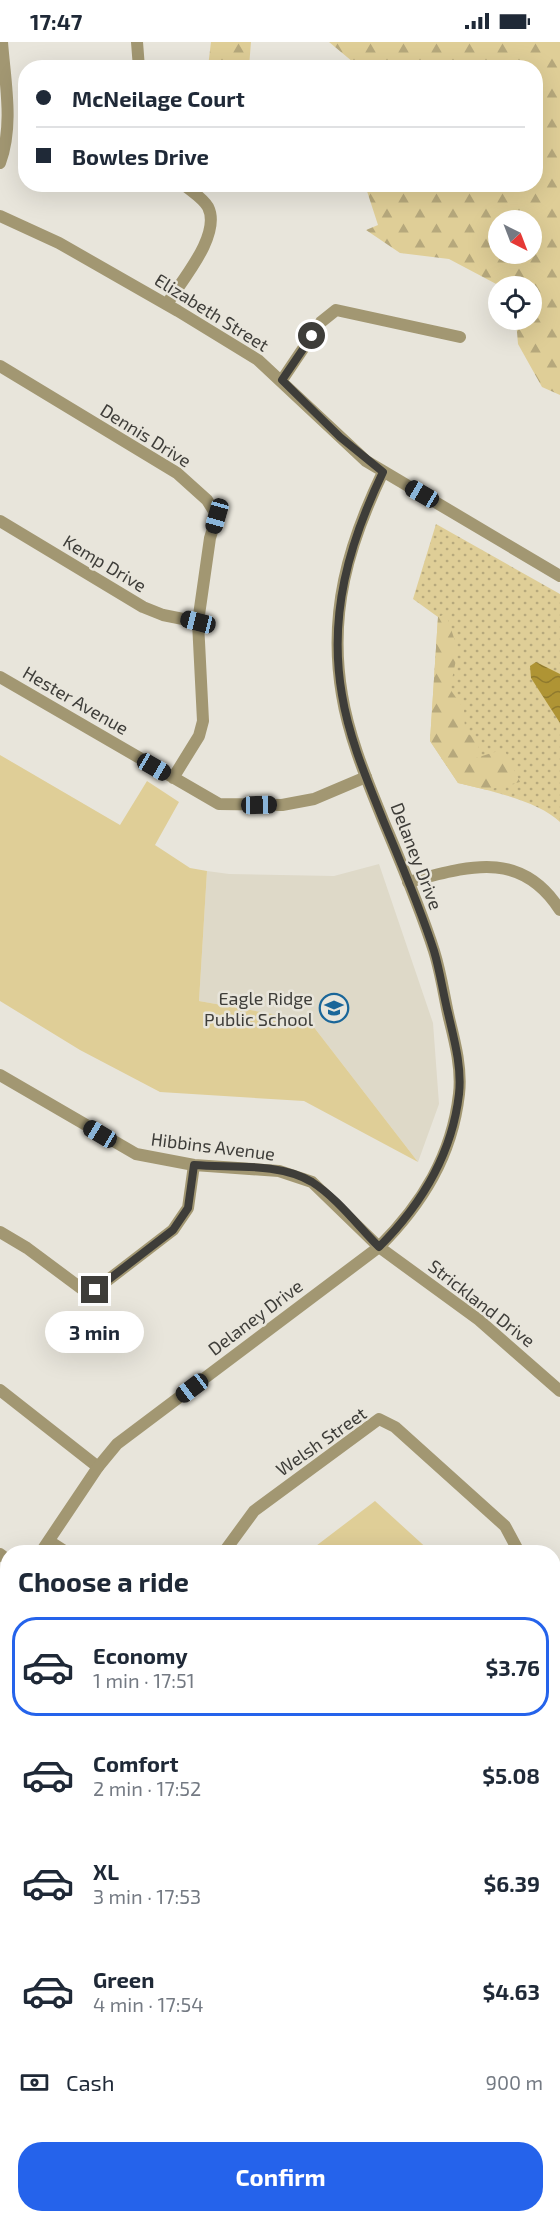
<!DOCTYPE html>
<meta charset="utf-8">
<style>
body{margin:0;font-family:"Exo 2",sans-serif;background:#f6f6f7;color:#1f2937;height:100vh;display:flex;flex-direction:column;font-size:22px;white-space:nowrap}
*{box-sizing:border-box;margin:0}
p{font-size:20px;color:#747a83}
.icon{flex:none;width:33px;height:33px;fill:none;stroke:currentColor;stroke-width:2;stroke-linecap:round;stroke-linejoin:round}
.map{position:relative;flex:1;overflow:hidden}
.panel{position:absolute;left:0px;top:1503px;width:561px;height:678px;display:flex;flex-direction:column;background:#fff;border-radius:24px 24px 0 0;box-shadow:0 6px 24px #0002}
.panel>*{flex:none}
.top-card{position:absolute;left:18px;top:18px;width:525px;height:132px;border-radius:24px;box-shadow:0 6px 24px #0002;display:grid;align-content:center;height:132px;padding:0 18px;background:#fff}
.needle{width:39px;rotate:138deg}
.controls{position:absolute;left:488px;top:168px;display:grid;gap:12px}
.controls a{display:grid;place-items:center;width:54px;height:54px;border-radius:50%;background:#fff;box-shadow:0 6px 24px #0002;font-size:30px}
.end{position:absolute;width:27px;height:27px;margin:-14px;border:8px solid #3e3d39;background:#fff;box-shadow:0 0 0 3px #fff}
.from{border-radius:50%}
.bubble{position:absolute;height:42px;border-radius:21px;background:#fff;box-shadow:0 6px 24px #0002;font-size:20px;font-weight:700;line-height:42px;text-align:center}
.car{position:absolute;width:18px;height:36px;margin:-18px -9px;border-radius:8px;box-shadow:0 0 4px 2px #0007;background:linear-gradient(#222 24%,#8ab4d8 0 40%,#222 0 76%,#8ab4d8 0 86%,#222 0)}
.top-card b{display:flex;align-items:center;gap:21px;height:57px;font-size:22px}
.top-card b+b{border-top:2px solid #e0e1e3}
.top-card i{width:15px;height:15px;background:#1f2937}
ul{padding:0;list-style:none}
li{display:flex;align-items:center;gap:18px;height:99px;margin:0 12px 9px;padding:0 6px;border:3px solid transparent;border-radius:24px}
li div{flex:1}
li b{display:block;font-size:22px}
li em{font-style:normal;font-weight:700}
li.on{border-color:#2563eb}
li>.icon{width:54px;height:54px;stroke-width:1.5}
h2{padding:0 18px;font-size:27px;line-height:72px}
.pay{display:flex;align-items:center;gap:15px;height:66px;padding:0 18px;font-size:22px}
.pay p{margin-inline-start:auto}
.primary-button{display:flex;gap:12px;margin-top:auto;padding:12px 18px}
.primary-button a{flex:1;height:69px;border-radius:24px;background:#2563eb;color:#fff;font-size:24px;font-weight:700;line-height:69px;text-align:center}
.status{display:flex;justify-content:space-between;align-items:center;height:42px;padding:0 30px;background:#fff;direction:ltr}
.status svg{height:16px;fill:currentColor}
.map>svg:first-child{display:block}
.built{fill:#ded9c8}
.grass{fill:url(#grass-dots)}
.forest{fill:url(#forest-firs);fill-rule:evenodd}
.green{fill:#dfce97}
.water{fill:url(#water-waves)}
.lines{fill:none;stroke-linecap:round;stroke-linejoin:round}
.minor{stroke:#a29772;stroke-width:12}
.tertiary{stroke:#a29772;stroke-width:12}
.route{stroke:#3e3d39;stroke-width:8}
.labels{text-anchor:middle;dominant-baseline:central;stroke-width:5;stroke-linejoin:round;paint-order:stroke}
.street-label{font-size:18px;fill:#3e3d39;stroke:#e8e5db}
.poi-label{font-size:18px;fill:#3e3d39;stroke:#e8e5db;text-anchor:end}
</style>
<div class="status"><b>17:47</b><svg viewBox="0 0 49 12"><path d="M0 12V9h3v3zM5 12V6h3v6zM10 12V3h3v9zM15 12V0h3v12zM26 1h20v11H26zM47 4h2v5h-2z"/></svg></div>
<div class="map">
<svg width="560" height="2181" viewBox="0 0 560 2181">
<defs>
<pattern id="grass-dots" width="8" height="8" patternUnits="userSpaceOnUse" patternTransform="scale(1.5)"><rect width="8" height="8" fill="#dfce97"/><path d="M2 2h.1M6 6h.1" fill="none" stroke="#b6a87c" stroke-width="1.8" stroke-linecap="round"/></pattern>
<pattern id="forest-firs" width="22" height="20" patternUnits="userSpaceOnUse" patternTransform="scale(1.5)"><rect width="22" height="20" fill="#dfce97"/><path d="M5 1l3.5 6h-7zM16 11l3.5 6h-7z" fill="#b6a87c"/></pattern>
<pattern id="water-waves" width="16" height="10" patternUnits="userSpaceOnUse" patternTransform="scale(1.5)"><rect width="16" height="10" fill="#af9434"/><path d="M0 5q4-4 8 0t8 0" fill="none" stroke="#907a2d"/></pattern>
</defs>
<rect width="100%" height="100%" fill="#e8e5db"/>
<path class="built" d="M379,822L433,981L439,1062L418,1120L313,984L293,983L284,974L199,959L207,829L229,832L334,834Z
M0,1749L7,1754V1887L0,1883Z"/>
<path class="grass" d="M436,482L560,552V780C539,759 487,748 458,741L430,699L438,575L413,557Z"/>
<path class="forest" d="M211,0H251L249,25H208Z
M329,0H560V353L542,345L518,302L516,278H531V244H500L449,217L400,211L366,188L378,183L365,143L536,142V26L359,25ZM531,178V212H498V178Z
M446,572L458,608L450,647L464,667L465,690L480,699L476,716L504,707L520,740L487,748L458,741L430,699L438,575Z"/>
<path class="green" d="M0,713L120,783L147,739L179,760L155,803L190,826L207,829L199,959L284,974L293,983L313,984L418,1120L304,1059L160,1050L80,1008L0,959Z
M375,1459L431,1510H308Z"/>
<path class="water" d="M536,620L560,632V681L531,636L530,624Z"/>
<g class="lines">
<path class="minor" d="M137,0L139,26
M0,121C14,83 5,40 2,0
M167,262C181,239 222,193 208,165C203,156 191,149 183,142
M0,324L177,431L207,458L217,474L210,496L198,580L203,679L199,694L173,736
M282,338L321,280L336,268L460,295
M0,479L143,565L163,573L198,580
M0,635L219,762L282,763L314,757L366,735
M408,840C467,825 520,806 560,868
M0,1033L136,1112L194,1123L279,1129L312,1140L379,1205L479,1278L560,1349
M0,1190L27,1206L82,1247L95,1248L173,1188L188,1166L194,1123
M0,1348L98,1425
M49,1499L66,1510
M224,1510L254,1469L379,1377L395,1385L505,1484L519,1510
M0,1512L8,1518
M0,1624L8,1629
M554,1794L560,1795
M554,1992L560,1982
M150,2181L155,2174
M305,2181L310,2174
M458,2181L462,2174"/>
<path class="tertiary" d="M0,174L59,201L178,269L258,318L366,419L560,534
M41,1510L98,1425L117,1402L379,1205C422,1162 452,1114 459,1052C462,1027 455,1000 449,976C444,954 441,931 434,909C420,865 401,821 383,778C367,738 349,696 342,653C328,571 348,503 383,430
M0,1577L8,1564
M0,1730L8,1734
M554,2056L560,2060"/>
</g>
<g class="lines">
<path class="route" d="M95,1248L173,1188L188,1166L194,1123C231,1126 279,1120 312,1140C337,1156 358,1184 379,1205C422,1162 452,1113 459,1052C462,1025 454,997 448,971C443,951 440,929 434,909C420,865 401,821 383,778C367,738 349,696 342,653C328,573 349,501 383,430L340,395L282,338L312,294"/>
</g>
<defs>
<g id="school-ring" transform="scale(1.5)"><circle r="9.5" fill="#e8e5db" stroke="#1a6699" stroke-width="1.5"/><path d="M0-5L7-2L0 1L-7-2ZM-4 1L0 2.5L4 1V4Q0 6-4 4Z" fill="#1a6699"/></g>
</defs>
<g fill-rule="evenodd">
<use href="#school-ring" x="334" y="966"/>
</g>
<g class="labels">
<g class="street-label">
<text transform="translate(212 270) rotate(32)">Elizabeth Street</text>
<text transform="translate(146 393) rotate(32)">Dennis Drive</text>
<text transform="translate(105 521) rotate(31)">Kemp Drive</text>
<text transform="translate(76 658) rotate(30)">Hester Avenue</text>
<text transform="translate(417 814) rotate(69)">Delaney Drive</text>
<text transform="translate(213 1104) rotate(7)">Hibbins Avenue</text>
<text transform="translate(482 1261) rotate(38)">Strickland Drive</text>
<text transform="translate(255 1275) rotate(-37)">Delaney Drive</text>
<text transform="translate(321 1399) rotate(-35)">Welsh Street</text>
</g>
<g class="poi-label">
<text x="313" y="956">Eagle Ridge<tspan x="313" dy="21">Public School</tspan></text>
</g>
</g>
</svg>
<div class="controls">
<a><svg class="needle" viewBox="-14 -14 28 28"><path d="M0-13l5 13h-10z" fill="#e53935"/><path d="M0 13l5-13h-10z" fill="#747a83"/></svg></a>
<a><svg class="icon" aria-label="locate" viewBox="0 0 24 24"><circle cx="12" cy="12" r="6"/><path d="M12 2v4M12 18v4M2 12h4M18 12h4"/></svg></a>
</div>
<i class="end from" style="left:312px;top:294px"></i>
<i class="end" style="left:95px;top:1248px"></i>
<div class="bubble" style="left:45px;top:1269px;width:99px">3 min</div>
<i class="car" style="left:422px;top:452px;rotate:300deg"></i>
<i class="car" style="left:217px;top:474px;rotate:196deg"></i>
<i class="car" style="left:198px;top:580px;rotate:284deg"></i>
<i class="car" style="left:154px;top:725px;rotate:120deg"></i>
<i class="car" style="left:259px;top:763px;rotate:89deg"></i>
<i class="car" style="left:100px;top:1092px;rotate:301deg"></i>
<i class="car" style="left:192px;top:1346px;rotate:233deg"></i>
<div class="top-card">
<b><i class="from"></i>McNeilage Court</b>
<b><i></i>Bowles Drive</b>
</div>
<section class="panel">
<h2>Choose a ride</h2>
<ul>
<li class="on"><svg class="icon" aria-label="car" viewBox="0 0 24 24"><path d="M5 17H2v-5l4-1 3-4h7l3 4 3 1v5h-3M9 17h6M6 11h13"/><circle cx="7" cy="17" r="2"/><circle cx="17" cy="17" r="2"/></svg><div><b>Economy</b><p>1 min · 17:51</p></div><em>$3.76</em></li>
<li><svg class="icon" aria-label="car" viewBox="0 0 24 24"><path d="M5 17H2v-5l4-1 3-4h7l3 4 3 1v5h-3M9 17h6M6 11h13"/><circle cx="7" cy="17" r="2"/><circle cx="17" cy="17" r="2"/></svg><div><b>Comfort</b><p>2 min · 17:52</p></div><em>$5.08</em></li>
<li><svg class="icon" aria-label="car" viewBox="0 0 24 24"><path d="M5 17H2v-5l4-1 3-4h7l3 4 3 1v5h-3M9 17h6M6 11h13"/><circle cx="7" cy="17" r="2"/><circle cx="17" cy="17" r="2"/></svg><div><b>XL</b><p>3 min · 17:53</p></div><em>$6.39</em></li>
<li><svg class="icon" aria-label="car" viewBox="0 0 24 24"><path d="M5 17H2v-5l4-1 3-4h7l3 4 3 1v5h-3M9 17h6M6 11h13"/><circle cx="7" cy="17" r="2"/><circle cx="17" cy="17" r="2"/></svg><div><b>Green</b><p>4 min · 17:54</p></div><em>$4.63</em></li>
</ul>
<div class="pay"><svg class="icon" aria-label="cash" viewBox="0 0 24 24"><path d="M3 7h18v10H3z"/><circle cx="12" cy="12" r="2"/></svg>Cash<p>900 m</p></div>
<div class="primary-button"><a>Confirm</a></div>
</section>
</div>
